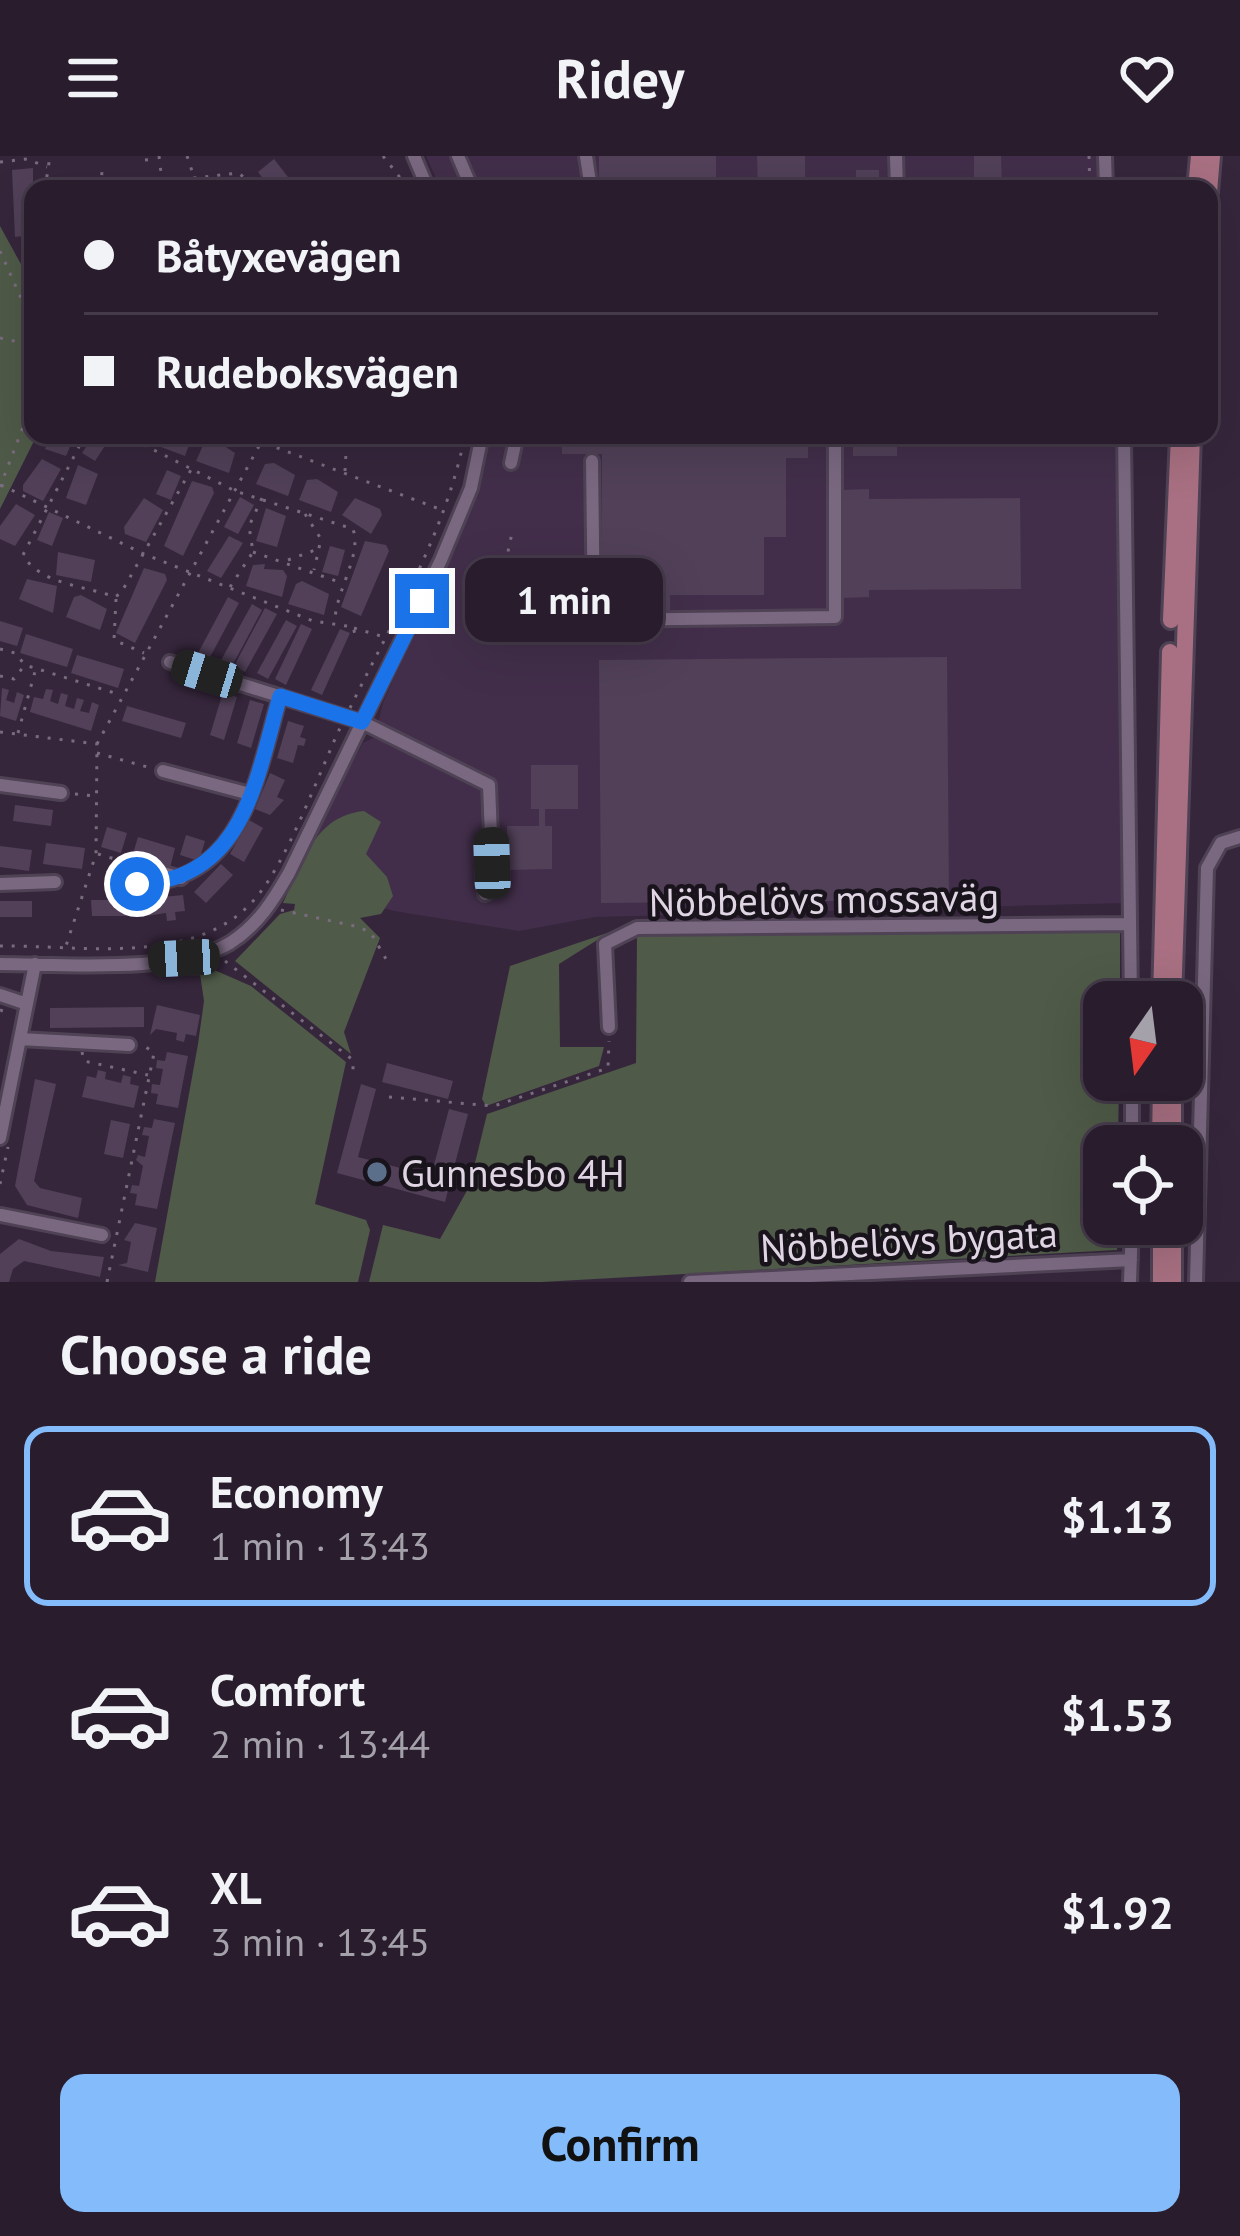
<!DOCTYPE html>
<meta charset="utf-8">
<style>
body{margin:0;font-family:"PT Sans",sans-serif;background:#302535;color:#f1f3f6;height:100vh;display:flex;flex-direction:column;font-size:45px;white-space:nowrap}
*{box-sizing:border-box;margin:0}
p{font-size:39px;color:#a5a1aa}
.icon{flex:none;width:66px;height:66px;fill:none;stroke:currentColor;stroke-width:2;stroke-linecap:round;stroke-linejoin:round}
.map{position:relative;height:1126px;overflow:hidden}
.side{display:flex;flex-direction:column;background:#281c2d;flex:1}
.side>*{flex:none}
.banner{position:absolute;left:24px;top:24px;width:1194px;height:264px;border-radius:24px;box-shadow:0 12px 48px #0002,0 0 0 3px #443a49;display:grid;align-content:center;height:264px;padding:0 60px;background:#281c2d}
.needle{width:78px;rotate:194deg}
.tools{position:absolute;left:1083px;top:825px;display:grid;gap:24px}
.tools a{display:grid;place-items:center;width:120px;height:120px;border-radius:24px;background:#281c2d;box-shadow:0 12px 48px #0002,0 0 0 3px #443a49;font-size:60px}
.end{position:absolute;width:54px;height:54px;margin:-27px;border:15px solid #1a73e8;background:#fff;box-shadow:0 0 0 6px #fff}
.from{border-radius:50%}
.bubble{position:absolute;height:84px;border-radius:24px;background:#281c2d;box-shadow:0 12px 48px #0002,0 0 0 3px #443a49;font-size:39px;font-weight:600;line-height:84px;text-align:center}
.car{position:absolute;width:36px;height:72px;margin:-36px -18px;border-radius:15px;box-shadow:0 0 9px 3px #0007;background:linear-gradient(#222 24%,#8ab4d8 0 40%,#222 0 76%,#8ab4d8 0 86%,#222 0)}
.banner b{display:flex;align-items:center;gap:42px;height:114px;font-size:45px}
.banner b+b{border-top:3px solid #443a49}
.banner i{width:30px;height:30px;background:#f1f3f6}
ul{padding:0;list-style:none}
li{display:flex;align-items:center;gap:36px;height:180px;margin:0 24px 18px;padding:0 36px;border:6px solid transparent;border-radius:24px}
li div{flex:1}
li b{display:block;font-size:45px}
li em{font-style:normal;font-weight:600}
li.current{border-color:#84bcfb}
li>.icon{width:108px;height:108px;stroke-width:1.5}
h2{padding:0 60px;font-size:54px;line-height:144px}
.primary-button{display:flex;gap:24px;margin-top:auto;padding:24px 60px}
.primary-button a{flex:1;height:138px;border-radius:24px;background:#84bcfb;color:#111;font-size:48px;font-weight:600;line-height:138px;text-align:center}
header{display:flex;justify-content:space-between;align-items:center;height:156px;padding:0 60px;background:#281c2d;font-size:54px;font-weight:600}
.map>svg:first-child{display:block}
.built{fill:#422e4a}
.green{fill:#4f5a48}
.building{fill:#514058}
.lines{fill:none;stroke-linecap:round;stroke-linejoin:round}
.minor-tunnel{stroke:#4f4055;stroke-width:12;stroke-dasharray:12 6;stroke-linecap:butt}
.minor-casing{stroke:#4f4255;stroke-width:18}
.major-casing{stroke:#4f4255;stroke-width:22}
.path{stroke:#796c7e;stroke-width:3;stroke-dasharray:3 9;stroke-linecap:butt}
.minor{stroke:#7a6881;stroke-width:12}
.major{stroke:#a87082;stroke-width:16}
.route{stroke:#1a73e8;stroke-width:15}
.service-dot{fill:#5c6f8a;stroke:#19131c;stroke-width:4.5}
.labels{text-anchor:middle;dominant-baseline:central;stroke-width:9;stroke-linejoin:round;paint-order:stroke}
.street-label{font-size:39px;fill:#dfd5e3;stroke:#19131c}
.poi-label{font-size:39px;fill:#dfd5e3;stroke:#19131c;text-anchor:start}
</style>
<header><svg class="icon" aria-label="menu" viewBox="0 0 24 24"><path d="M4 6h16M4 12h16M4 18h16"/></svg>Ridey<svg class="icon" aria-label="heart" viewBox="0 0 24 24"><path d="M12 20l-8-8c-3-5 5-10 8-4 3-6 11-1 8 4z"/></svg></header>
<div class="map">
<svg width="1240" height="1126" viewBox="0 0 1240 1126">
<rect width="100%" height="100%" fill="#36263c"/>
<path class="built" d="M426,0H1100L1101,33H441Z
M488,279H1118L1123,747L595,761L519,775L394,755L288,728L363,587L375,581L383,547L476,338Z"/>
<path class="green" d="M0,70L33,130L37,279L0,353Z
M364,655L381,666L366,698L387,721L393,740L381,758L360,762L380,782L344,876L351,898L235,805L280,758L294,754L295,748L283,747C303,707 314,660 364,655Z
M1120,772V846H1104V924H1119L1118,990H1104V1068H1118L1117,1094L541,1126H369L383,1069L440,1083L469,1031L487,958L636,907L637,777Z
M610,776L559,808L560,891H604L599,910L486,950L482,943L510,810Z
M212,813L251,830L346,906L315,1048L366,1064L370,1074L358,1126H155L198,888L204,845L200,818Z"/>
<path class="building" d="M599,0H716V33H599Z
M757,0H805V33H758Z
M974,0H1001L1002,33H974Z
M274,3L295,30L302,33H271L258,16Z
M33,12V79L15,81L12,14Z
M856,14H879V33H856Z
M51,279H75L66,300L45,293Z
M94,279H112L95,305L82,297Z
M157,279L192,280L185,300L153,288Z
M808,279V302H786V381H764V439H670V454H655V439H629V403H602V298H562V281Z
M853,279H897V300H853Z
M215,284L235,297L229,317L196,305L205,285Z
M42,303L61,313L43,345L23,335V329Z
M274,307L295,319L288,340L256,328L265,308Z
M78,309L98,318L86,349L66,342Z
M167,314L181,320L171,344L156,338Z
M317,323L338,336L331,356L299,344L307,324Z
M192,325L212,331L214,337L183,400L164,390Z
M869,333V343L1020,342L1021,433L869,434V441L843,442L842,334Z
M240,341L254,349L238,378L224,371Z
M144,342L163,354L146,386L125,378L124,371Z
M355,342L380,353L382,359L371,378L342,359Z
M16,348L35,359L15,390L0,383V370Z
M266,352L286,360L277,391L256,385Z
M49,356L63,362L52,390L37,384Z
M229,380L243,387L221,422L207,415Z
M365,385L386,389L389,395L361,460L341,451Z
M330,390L345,394L338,420L322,416Z
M58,396L95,404L91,426L56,419Z
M265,408L264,413L283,414L287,420L282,441L246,430L253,409Z
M144,412L165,418L167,424L135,487L116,477Z
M27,423L57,430L53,457L19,443Z
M302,425L329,438L324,459L288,448L296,428Z
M81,439L107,453L100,474L66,461L74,441Z
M228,441L239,447L208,505L197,499Z
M252,448L262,454L231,512L220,506Z
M265,452L277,458L245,516L234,510Z
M286,464L297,470L268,523L257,517Z
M0,465L23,472L17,490L0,485Z
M301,468L312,473L286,529L275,523Z
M603,472H632V489H603Z
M340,473L350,477L322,539L311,534Z
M26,478L73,493L67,511L20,497Z
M77,499L124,513L118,532L71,517Z
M947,501L949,744L601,747L599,504Z
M2,532L9,534L6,544L14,547L17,536L24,539L16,565L0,560Z
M46,533L53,534L50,545L58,548L61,537L68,539L65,550L74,553L77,542L84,544L80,555L89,557L92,546L99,549L91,575L30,556L34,541L43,543Z
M223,536L237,541L224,584L210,579Z
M250,544L264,548L251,592L237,587Z
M127,550L186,567L181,582L122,565Z
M288,565L304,570L300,581L306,583L304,590L298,589L293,607L277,602Z
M531,609H578V653H545V670H552V713L507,714V670H539V653H531Z
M270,617L285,624L277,641L284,644L270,659L255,653Z
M15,649L53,654L51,670L13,665Z
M249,664L263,672L244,706L230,698Z
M107,671L127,677L121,697L101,691Z
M186,679L205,685L199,705L180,699Z
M138,681L175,692L170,712L132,701Z
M46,687L85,692L82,713L43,708Z
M0,690L32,694L29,715L0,711Z
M221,708L233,719L206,747L194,736Z
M183,739L185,755L175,756L176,764L167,765L166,757L146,760L144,743Z
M91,744H130V760H92Z
M0,745H32V761H0Z
M157,849L200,859L196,880L186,878L184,886L176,884L177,877L156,873L150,879Z
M144,851V871L50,872V852Z
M167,896L188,900L178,952L156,948L158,938L151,937L152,928L160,929L163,913L156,912L157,904L165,905Z
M387,907L453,925L448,943L382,926Z
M98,914L106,916L105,923L121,927L123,919L131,921L130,928L139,930L134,952L82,941L87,920L96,922Z
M35,923L56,928L34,1025L40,1032L82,1042L78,1062L27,1049L15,1030Z
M361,928L376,933L358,1001L431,1020L449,953L468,958L445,1046L337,1017Z
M154,963L175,967L157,1053L135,1049L137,1038L130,1037L132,1029L139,1030L143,1010L136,1004L138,999L145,1001L149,980L142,979L144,971L152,972Z
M111,964L130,968L123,1002L104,998Z
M135,1067L157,1072L148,1116L118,1109L127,1107L131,1086L124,1084Z
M19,1083L51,1095L104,1101L100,1121L24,1105L13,1113L9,1126H0V1098Z"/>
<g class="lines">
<path class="minor-tunnel" d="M592,279V305"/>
<g class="minor-casing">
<path id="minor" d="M414,0L428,33
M458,0L472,33
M586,0L591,33
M896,0L897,33
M1105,0L1106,33
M1124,279L1131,846
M592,305L594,464L835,461V279
M511,307L517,279
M170,506L362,566L489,629L493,732L485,738
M163,615L250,638
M0,629L61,637
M181,722L128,707L124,716L132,728C242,730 256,625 280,540
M0,728L55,726
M0,808C61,808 178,818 230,787C258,769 273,745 289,717L441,404L471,332L482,279
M0,839L27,848
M609,871L605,788L637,772L1130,768
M20,883L129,889
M1132,924V990
M0,982L35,808
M1,1059L102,1079
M690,1126L1131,1104
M1130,1126L1132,1068
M1196,1126L1207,712L1221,687L1240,681"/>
</g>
<g class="major-casing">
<path id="major" d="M1196,33L1199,0
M1209,36L1212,0
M1171,464L1179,279
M1161,846L1170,496
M1173,846L1192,279
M1160,990L1161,924
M1173,990V924
M1161,1068V1126
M1173,1068V1126"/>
</g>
<path class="path" d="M159,0L162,25
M187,0L198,33
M383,0L409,33
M1089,0L1090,33
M145,4L157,3
M0,6L27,3L47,11
M100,31L103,9
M45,33L50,0
M98,33L238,17L261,33
M0,95L33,169
M0,182L33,189
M85,279L23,399C39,428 86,430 115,441L121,437L192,312
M136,279L146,290L235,335L353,373C362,400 336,434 335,464
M243,279L442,354
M345,315L347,279
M1,329L144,398L313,465L353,471L356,482
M0,331L33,245
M305,358L321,383L314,414
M253,396L339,426
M288,404L318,393
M503,419L512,377
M230,431L253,396L249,370L262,342
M116,443L114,484L144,497
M354,472L384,481
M0,493L15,497L25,509L121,539
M0,520L14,523L24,510
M350,552C393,464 446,376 465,279
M0,576L97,588L96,698L64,796
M18,577L36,512
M97,588L265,279
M97,597L151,612
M75,638L95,640
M98,698L118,704
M281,754L359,771L371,777L386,803
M0,790C80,789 195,811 254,744C287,707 318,619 340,572
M225,805L353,904V917
M0,854L11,858
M82,896L84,905L148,919
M389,941L494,950L608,912L609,885
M0,1028L8,991
M107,1126L154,897L143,889"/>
<use href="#minor" class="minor"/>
<use href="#major" class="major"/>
</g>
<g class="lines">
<path class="route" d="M137,728C244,724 256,624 280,540L362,566L422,445"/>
</g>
<circle class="service-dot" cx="377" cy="1016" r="12"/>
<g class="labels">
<g class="street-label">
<text transform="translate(824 743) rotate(-1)">Nöbbelövs mossaväg</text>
<text transform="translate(909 1084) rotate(-3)">Nöbbelövs bygata</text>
</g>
<g class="poi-label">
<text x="401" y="1016">Gunnesbo 4H</text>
</g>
</g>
</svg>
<div class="tools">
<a><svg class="needle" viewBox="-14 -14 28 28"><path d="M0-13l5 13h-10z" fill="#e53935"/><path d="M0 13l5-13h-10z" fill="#a5a1aa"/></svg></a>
<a><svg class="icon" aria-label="locate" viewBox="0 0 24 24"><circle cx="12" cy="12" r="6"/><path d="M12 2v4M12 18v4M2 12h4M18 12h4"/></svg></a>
</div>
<i class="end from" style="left:137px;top:728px"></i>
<i class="end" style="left:422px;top:445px"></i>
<div class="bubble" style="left:465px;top:402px;width:198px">1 min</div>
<i class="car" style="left:207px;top:518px;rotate:287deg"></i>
<i class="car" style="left:492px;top:707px;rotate:358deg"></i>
<i class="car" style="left:184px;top:802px;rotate:267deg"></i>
<div class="banner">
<b><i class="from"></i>Båtyxevägen</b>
<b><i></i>Rudeboksvägen</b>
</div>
</div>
<section class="side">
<h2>Choose a ride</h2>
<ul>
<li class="current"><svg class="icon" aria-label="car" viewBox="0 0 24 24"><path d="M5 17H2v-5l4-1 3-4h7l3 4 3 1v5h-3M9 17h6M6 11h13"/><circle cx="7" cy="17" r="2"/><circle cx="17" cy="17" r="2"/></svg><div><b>Economy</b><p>1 min · 13:43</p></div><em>$1.13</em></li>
<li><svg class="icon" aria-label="car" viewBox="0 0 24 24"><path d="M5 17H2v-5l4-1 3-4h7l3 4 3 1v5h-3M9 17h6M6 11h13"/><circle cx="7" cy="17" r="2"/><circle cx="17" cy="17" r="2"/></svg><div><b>Comfort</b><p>2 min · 13:44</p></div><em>$1.53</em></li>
<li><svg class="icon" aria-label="car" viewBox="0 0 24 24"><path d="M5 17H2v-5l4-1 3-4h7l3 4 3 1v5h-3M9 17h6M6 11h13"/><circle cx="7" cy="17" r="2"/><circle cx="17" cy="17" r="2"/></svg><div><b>XL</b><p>3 min · 13:45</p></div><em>$1.92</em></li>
</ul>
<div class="primary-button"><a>Confirm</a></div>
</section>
